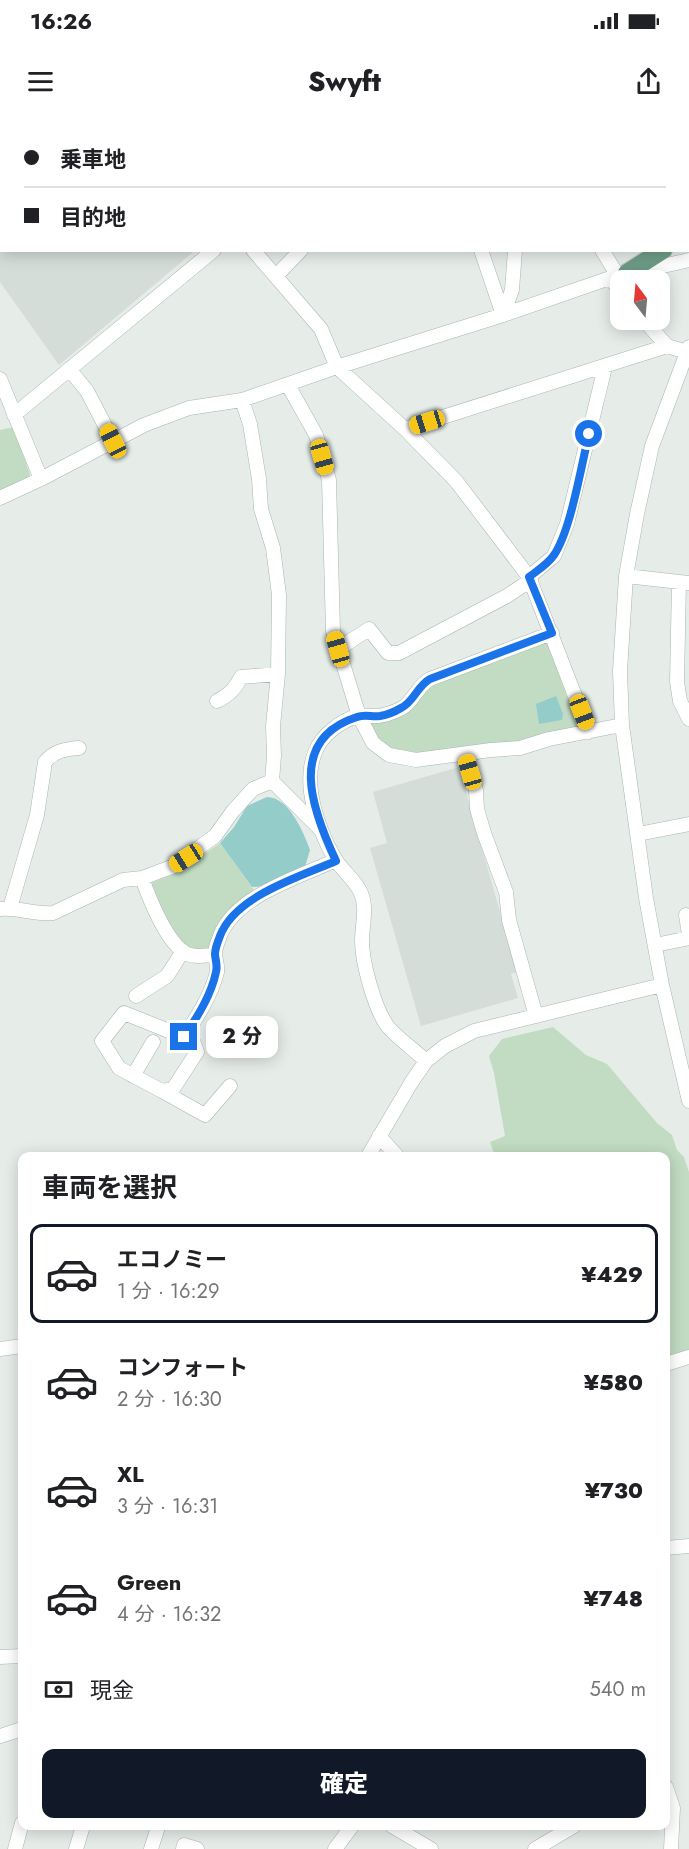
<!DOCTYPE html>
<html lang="ja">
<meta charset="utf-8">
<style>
body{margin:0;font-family:Jost,"Noto Sans JP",sans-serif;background:#f2f2f2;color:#202124;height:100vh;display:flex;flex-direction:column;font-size:22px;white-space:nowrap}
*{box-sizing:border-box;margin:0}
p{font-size:20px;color:#757577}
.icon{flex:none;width:33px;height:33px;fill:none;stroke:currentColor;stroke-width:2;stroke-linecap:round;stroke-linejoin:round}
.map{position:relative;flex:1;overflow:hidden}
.drawer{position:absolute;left:18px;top:1032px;width:652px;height:678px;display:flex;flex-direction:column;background:#fff;border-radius:12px;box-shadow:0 3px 15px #0003}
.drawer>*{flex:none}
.top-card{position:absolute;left:0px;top:0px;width:690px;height:132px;box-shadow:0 3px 15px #0003;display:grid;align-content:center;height:132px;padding:0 24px;background:#fff}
.needle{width:39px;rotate:344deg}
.buttons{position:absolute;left:610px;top:150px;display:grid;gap:12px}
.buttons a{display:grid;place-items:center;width:60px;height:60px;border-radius:12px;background:#fff;box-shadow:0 3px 15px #0003;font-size:30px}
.end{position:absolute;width:27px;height:27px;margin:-14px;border:8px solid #1a73e8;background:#fff;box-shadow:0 0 0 3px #fff}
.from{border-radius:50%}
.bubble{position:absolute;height:42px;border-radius:12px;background:#fff;box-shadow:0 3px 15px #0003;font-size:20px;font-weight:800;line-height:42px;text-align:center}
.car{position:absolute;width:18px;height:36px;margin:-18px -9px;border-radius:8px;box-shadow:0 0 4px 2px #0007;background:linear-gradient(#f5c518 24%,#345 0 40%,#f5c518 0 76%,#345 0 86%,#f5c518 0)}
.top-card b{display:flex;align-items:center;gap:21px;height:57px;font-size:22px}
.top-card b+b{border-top:2px solid #e0e0e0}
.top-card i{width:15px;height:15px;background:#202124}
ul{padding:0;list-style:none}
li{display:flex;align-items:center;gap:18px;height:99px;margin:0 12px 9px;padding:0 12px;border:3px solid transparent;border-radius:12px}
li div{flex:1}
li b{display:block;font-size:22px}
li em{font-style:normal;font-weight:800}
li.active{border-color:#111827}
li>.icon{width:54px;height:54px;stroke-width:1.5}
h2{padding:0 24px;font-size:27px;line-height:72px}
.pay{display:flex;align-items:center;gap:15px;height:66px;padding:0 24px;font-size:22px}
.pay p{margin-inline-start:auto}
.button{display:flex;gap:12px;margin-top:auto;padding:12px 24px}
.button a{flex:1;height:69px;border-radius:12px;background:#111827;color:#fff;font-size:24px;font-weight:800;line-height:69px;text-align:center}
.status{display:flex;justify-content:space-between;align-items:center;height:42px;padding:0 30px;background:#fff;direction:ltr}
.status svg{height:16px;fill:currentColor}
header{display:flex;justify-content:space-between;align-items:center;height:78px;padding:0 24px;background:#fff;font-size:27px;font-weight:800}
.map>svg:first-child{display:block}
.built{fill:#d4ddd7}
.green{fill:#c1dcc3}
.water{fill:#94ccc9}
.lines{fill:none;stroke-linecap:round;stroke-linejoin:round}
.minor-casing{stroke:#a9b5af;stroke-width:15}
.major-casing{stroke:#c2c9c6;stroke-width:20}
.minor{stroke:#fff;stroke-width:14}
.major{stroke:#6f9e88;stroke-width:18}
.route{stroke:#1a73e8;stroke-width:8}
</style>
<div class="status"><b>16:26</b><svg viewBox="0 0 49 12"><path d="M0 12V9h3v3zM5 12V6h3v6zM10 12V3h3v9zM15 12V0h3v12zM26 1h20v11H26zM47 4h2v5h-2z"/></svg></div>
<header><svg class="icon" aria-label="menu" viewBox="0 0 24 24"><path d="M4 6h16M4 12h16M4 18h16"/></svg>Swyft<svg class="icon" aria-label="share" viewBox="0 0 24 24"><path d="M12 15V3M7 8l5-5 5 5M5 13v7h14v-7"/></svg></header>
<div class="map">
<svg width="689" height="1729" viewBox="0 0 689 1729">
<rect width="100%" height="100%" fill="#e6ede9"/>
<path class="built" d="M0,0L62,1L2,2V130H191L192,133L59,245L0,162Z
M459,647L517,852L511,854L518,878L421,906L370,728L387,723L373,672Z"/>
<path class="green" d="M14,307L31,358L0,372V310Z
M541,521L547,523L577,604L576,607L515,622L408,635L383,626L364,599H382L423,566Z
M220,723L256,773C226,785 221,801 209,830C208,830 201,832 200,832C178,832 156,784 148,767L151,763L179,752Z
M553,907L586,935L607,944L657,1003L672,1015L677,1030L684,1037L689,1052V1232L671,1237L666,1231V1036H495L490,1022L505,1016L494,953L489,936L502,919Z"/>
<path class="water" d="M556,576L563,594L562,600L539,604L536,584Z
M267,677C289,677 304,713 310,730L304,750L268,766L252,767L220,723L234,707L247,686Z"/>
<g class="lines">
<g class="minor-casing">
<path id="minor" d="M343,0L346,2
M450,0L452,2
M122,2L123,0
M171,2L172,0
M371,2L373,0
M688,46H689
M253,130L321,209L337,247L405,309L456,361L529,457L589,612
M481,130L503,195
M602,130L618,156
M276,156L301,130
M610,158L621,172
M503,195L512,170L515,130
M644,200L667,226
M689,227L652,326L637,394L626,456L620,551L622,605L646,778L662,865L689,981
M69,249L87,271L113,321
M0,259L41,359
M288,265L316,315L329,360L333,511L359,596L373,623L389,635L416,640L491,630L520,628L549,619L622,605
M242,280L250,304L259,359L261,389L273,428L279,475L278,554L273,606L274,636L272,661L320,709
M14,295L214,130
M405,309L667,226L687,232
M0,378L41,359L144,305L189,288L242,280L337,247L503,195L610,158L689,140
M626,456L689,463
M529,457L554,436L567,404L605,247
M679,462L677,562L680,581L689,599
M338,529L369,509L388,533H399L507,476L531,460
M217,581C229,575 235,569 241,557L278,554
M465,635L476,670L477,689L484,713L506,772L509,800L536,896
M638,714L689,704
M142,758C149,778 167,824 187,834C196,838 205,835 215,835
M10,788L37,695L45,642C54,631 65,629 79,628
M0,789C18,787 35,795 53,793L123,760L142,758L174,746L215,716L233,691L253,669L272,661
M686,795L689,815
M655,825L689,818
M136,876L167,856L183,831
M184,917L124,893L102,921L119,948L162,971L173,969L197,932L193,921L184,917C197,897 211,876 217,852C218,844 215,840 215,834C215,829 218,821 220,816C235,776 299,757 336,740
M426,941C416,931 392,914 386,904C374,886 362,842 362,821C362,804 368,787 360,771C354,759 342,750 335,739C318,709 301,663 316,630C323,614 341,601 357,596C363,595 370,596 376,596C383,596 395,592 402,588C414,581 417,566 430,559L552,513
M133,956L153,922
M162,971L205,995L230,966
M379,1016L397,1036
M368,1036L411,963L426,941L445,926L474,911L662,865
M0,1229L22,1226
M666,1244L689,1237
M666,1428L689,1426
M0,1537L22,1536
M0,1616L22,1609
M666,1667L673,1688L671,1729
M392,1706L431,1729
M15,1729L22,1703
M76,1729L83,1706
M151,1729L158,1707
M183,1729L184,1725L197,1729
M335,1729L352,1706
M535,1729L574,1706"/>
</g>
<g class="major-casing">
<path id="major" d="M532,0L534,2
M561,0L563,2
M688,88H689
M688,105H689
M627,153L663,130"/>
</g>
<use href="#minor" class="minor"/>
<use href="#major" class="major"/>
</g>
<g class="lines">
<path class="route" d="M184,917C197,897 211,876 216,852C218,844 215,840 215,834C215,829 218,821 220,816C235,776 299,757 336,741C313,692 285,620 357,597C364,594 372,597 380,596C386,595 396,591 401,588C414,582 417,566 430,559L552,513L529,457C538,450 548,444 554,435C571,410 581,346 589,314"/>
</g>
</svg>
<div class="buttons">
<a><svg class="needle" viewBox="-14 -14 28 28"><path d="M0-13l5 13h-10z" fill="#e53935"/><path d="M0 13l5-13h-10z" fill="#757577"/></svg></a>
</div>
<i class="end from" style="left:589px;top:314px"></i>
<i class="end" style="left:184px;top:917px"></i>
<div class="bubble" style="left:206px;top:896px;width:72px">2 分</div>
<i class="car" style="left:427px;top:302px;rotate:253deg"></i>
<i class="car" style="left:113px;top:321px;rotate:333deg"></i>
<i class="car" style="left:322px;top:337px;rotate:164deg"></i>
<i class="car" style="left:338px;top:529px;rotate:344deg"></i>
<i class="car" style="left:582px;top:592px;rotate:159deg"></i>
<i class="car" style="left:470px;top:652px;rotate:344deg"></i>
<i class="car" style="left:186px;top:738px;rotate:238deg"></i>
<div class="top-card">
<b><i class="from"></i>乗車地</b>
<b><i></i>目的地</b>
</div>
<section class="drawer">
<h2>車両を選択</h2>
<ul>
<li class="active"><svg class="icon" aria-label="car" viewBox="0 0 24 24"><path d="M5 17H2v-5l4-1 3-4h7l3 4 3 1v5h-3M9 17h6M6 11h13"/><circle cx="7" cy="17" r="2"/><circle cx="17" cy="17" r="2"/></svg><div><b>エコノミー</b><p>1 分 · 16:29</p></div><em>¥429</em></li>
<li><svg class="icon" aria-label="car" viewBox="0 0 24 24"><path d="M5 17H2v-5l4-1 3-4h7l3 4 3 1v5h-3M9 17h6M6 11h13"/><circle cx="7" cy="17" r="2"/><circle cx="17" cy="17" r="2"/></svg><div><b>コンフォート</b><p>2 分 · 16:30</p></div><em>¥580</em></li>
<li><svg class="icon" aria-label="car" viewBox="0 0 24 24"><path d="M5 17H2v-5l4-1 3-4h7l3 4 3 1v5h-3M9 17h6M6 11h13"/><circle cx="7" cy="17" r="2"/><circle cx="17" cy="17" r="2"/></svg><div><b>XL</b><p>3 分 · 16:31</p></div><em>¥730</em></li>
<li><svg class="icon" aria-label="car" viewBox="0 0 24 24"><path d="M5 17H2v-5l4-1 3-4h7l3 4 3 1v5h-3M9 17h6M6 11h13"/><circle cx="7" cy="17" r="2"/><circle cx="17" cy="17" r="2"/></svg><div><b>Green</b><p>4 分 · 16:32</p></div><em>¥748</em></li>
</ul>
<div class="pay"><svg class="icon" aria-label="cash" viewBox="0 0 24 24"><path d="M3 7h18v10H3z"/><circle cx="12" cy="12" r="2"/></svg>現金<p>540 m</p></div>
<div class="button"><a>確定</a></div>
</section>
</div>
